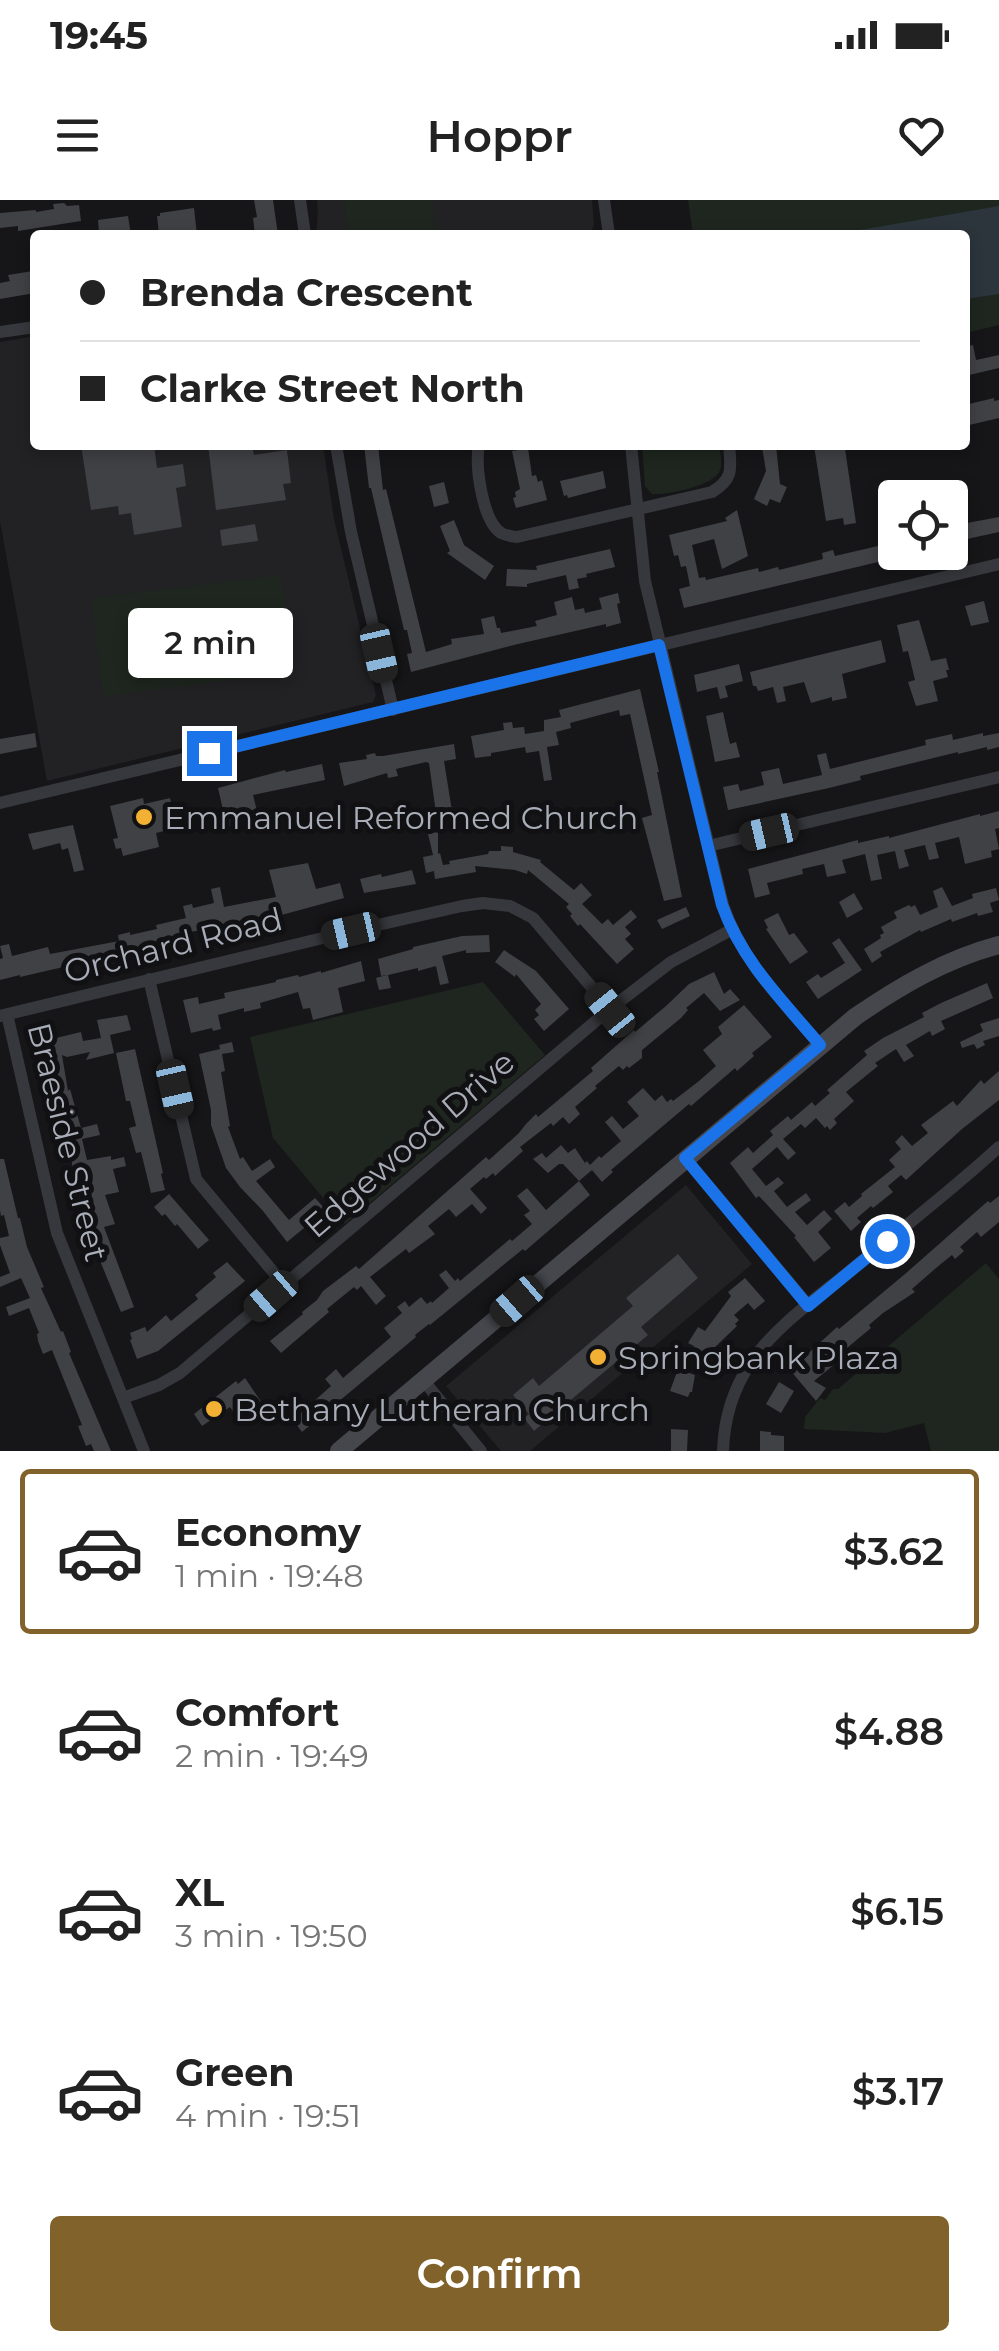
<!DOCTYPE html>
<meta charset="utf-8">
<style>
body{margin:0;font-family:Montserrat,sans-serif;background:#f2f2f2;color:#222;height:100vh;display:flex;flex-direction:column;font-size:38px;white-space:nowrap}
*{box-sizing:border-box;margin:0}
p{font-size:32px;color:#767676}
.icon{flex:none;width:55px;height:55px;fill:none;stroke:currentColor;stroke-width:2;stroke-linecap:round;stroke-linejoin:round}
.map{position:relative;height:1251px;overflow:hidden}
.drawer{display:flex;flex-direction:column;background:#fff;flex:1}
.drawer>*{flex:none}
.top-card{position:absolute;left:30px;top:30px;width:940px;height:220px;border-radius:10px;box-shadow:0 5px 15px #0003;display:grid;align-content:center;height:220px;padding:0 50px;background:#fff}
.tools{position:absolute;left:878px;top:280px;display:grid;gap:20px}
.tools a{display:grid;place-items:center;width:90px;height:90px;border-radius:10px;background:#fff;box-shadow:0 5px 15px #0003;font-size:50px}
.end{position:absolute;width:45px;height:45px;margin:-22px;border:12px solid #1a73e8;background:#fff;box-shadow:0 0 0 5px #fff}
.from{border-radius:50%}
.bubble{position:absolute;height:70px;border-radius:10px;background:#fff;box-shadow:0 5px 15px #0003;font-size:32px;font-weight:600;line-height:70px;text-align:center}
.car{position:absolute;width:30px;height:60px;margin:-30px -15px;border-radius:12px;box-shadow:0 0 8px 2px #0007;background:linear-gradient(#222 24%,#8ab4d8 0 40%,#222 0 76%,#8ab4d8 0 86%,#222 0)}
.top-card b{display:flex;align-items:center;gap:35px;height:95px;font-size:38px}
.top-card b+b{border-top:2px solid #e0e0e0}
.top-card i{width:25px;height:25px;background:#222}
ul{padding:18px 0 0;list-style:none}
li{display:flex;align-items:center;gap:30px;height:165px;margin:0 20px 15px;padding:0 30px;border:5px solid transparent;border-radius:10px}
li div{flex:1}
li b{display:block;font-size:38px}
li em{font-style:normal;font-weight:600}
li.active{border-color:#80622a}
li>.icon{width:90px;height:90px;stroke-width:1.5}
.cta{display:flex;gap:20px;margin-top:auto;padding:20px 50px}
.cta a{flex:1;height:115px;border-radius:10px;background:#80622a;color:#fff;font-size:40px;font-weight:600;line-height:115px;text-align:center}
.status{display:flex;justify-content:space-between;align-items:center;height:70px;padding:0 50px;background:#fff;direction:ltr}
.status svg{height:28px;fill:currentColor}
header{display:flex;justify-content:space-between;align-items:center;height:130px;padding:0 50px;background:#fff;font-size:45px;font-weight:600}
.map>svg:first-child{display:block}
.built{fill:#222225}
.green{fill:#1e261f}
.water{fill:#2c353c}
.building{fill:#404145}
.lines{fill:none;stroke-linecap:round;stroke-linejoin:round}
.street{stroke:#37383d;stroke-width:12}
.secondary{stroke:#45474d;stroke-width:18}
.route{stroke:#1a73e8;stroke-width:12}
.poi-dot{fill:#f2b134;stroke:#111113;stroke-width:4}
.labels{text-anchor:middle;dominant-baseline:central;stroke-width:10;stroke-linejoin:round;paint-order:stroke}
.poi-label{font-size:32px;fill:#a8adb8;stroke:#111113;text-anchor:start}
.street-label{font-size:32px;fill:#a8adb8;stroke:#111113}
</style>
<div class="status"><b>19:45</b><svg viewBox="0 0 49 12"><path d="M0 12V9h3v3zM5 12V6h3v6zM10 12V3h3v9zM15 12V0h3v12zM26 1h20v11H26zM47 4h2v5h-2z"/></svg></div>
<header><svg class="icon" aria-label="menu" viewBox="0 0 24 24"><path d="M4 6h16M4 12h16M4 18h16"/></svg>Hoppr<svg class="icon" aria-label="heart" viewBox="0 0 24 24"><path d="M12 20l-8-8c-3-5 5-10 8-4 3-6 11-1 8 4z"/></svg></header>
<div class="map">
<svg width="999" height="1251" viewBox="0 0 999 1251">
<rect width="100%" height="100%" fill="#161618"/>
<path class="built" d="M317,0H592L594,24L590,35H316L318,12Z
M35,136V245H323L334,319L376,495L373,502L47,581L0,321V142Z
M686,985L752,1064L530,1251H501L446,1186Z"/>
<path class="green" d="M344,0H432L436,35H348Z
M688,0H999V125L965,133V35H693Z
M642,245H719C720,253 723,262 720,270C715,286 667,295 652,294L645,286Z
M281,375L293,472L103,496L91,398Z
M483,782L545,855L345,1024L273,938L250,837Z
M986,1063L999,1079V1251H931L924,1223L885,1233L804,1229L805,1217L820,1198L825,1200L833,1189H838Z"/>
<path class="water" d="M999,6V94L965,99V35H831Z"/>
<path class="building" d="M254,0H273L278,35H255L253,18L257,17Z
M64,3L67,6L79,5L81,21L18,31V26L0,28V13L36,10V12L54,9L53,4Z
M194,8L197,35H159L157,16H160V13Z
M128,16L131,35L99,33L98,20Z
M33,71L35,93L0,99V83L10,81L8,75Z
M973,145L976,160L999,155V168L965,176V147Z
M994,198V201L999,200V218L965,226V205Z
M81,245H154L157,268L183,264L186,286L176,288L182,327L134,335L131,313L119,315L118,306L91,310Z
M208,245H252L254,255L287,250L291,283L283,284L286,300L216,310Z
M364,245H378L383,290L386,289L426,452L452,444L451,439L484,434L481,419L494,416L497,428H500L501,433L537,426L535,421L557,415L554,402L572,397L575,410L584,408L585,413L602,409L599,398L618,393L620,403L617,404L621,423L606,427V424L518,444L411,472L407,454L412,453L407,430H404L371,288H369Z
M776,245L780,284L787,287L780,303L770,299L767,306L754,299L766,271L762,247Z
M841,245L842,250L845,249L856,323L844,325L843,318L826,321L814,246Z
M528,248L532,276L536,275L538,282L542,280L547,300L516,308L513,298L516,297L515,292L520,289L512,251Z
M603,271L606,288L568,298L567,295L564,296L560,281Z
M444,282L449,303L434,307L429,286Z
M737,310L748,356L722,369L714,339L692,345L699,378L705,377L706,380L758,368L759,372L778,367L779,370L823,359L822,353L833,350L835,356L895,342V358L684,408L679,389L690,386L686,366L681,367L678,355L674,356L669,335L727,321L725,318Z
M999,317V332L967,339V348L955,350L951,326Z
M454,320L464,345L494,366L485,380L447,353L450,351L440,326Z
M255,324L258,341L222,346L220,330Z
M610,349L615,367L586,374L587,377L577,379L579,388L569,390L566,375L527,384V387L506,386L507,369L537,370L536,366Z
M984,401L989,422L971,426L965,406Z
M919,420L931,461L946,458L949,470H946L948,477L933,481L938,501L916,506L908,482L915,480L908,451L903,452L897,425Z
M881,440L886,462L842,474L847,498L832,501V497L811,503L804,482L783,487L786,501L777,503L773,487L758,491L756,486H753L750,472Z
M739,464L743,481L725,486L728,497L720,499L717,487L697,492L694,475Z
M640,489L659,572H657L682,697L664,701L642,618L652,615L630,514L620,516L619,510L596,516L570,523L571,528L556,532L559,545L547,547L552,580L544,581L539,551L526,553L525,547L491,553V556L475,558L471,536L504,530L503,523L512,522L513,528L524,527L525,534L544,531V520L561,517L559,510Z
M723,512L730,544L736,542L740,557L715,562L706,516Z
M35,533L37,547L0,554V539Z
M983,533V536L999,533V547L987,550V547L958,554V552L860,576L861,580L829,588L728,610L723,587L738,584L740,591L764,585L761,572L779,568L783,584L822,575L817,555L826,553L830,569L926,545L925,540L952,534L953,540Z
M454,544L456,559L444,561L452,611L436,613L429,563L426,562L396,569L398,576L388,578L387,573L344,586L339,563L367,559L366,555L375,553L376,556H383Z
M322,564L325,580L253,595L258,615L230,623L231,626L223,628L220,615L224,614L218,588L285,570L286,572Z
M143,598L144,604L170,598L177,628L156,633L159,647L123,656L121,648L116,649L113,639L118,638L110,606Z
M999,611V628L995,629L999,649L991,651L992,657L965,664L959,637L935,643L939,658L929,660L925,645L904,650L909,666L899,669L895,651L877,655L882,679L871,681L865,654L842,660L846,673L827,677L824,664L802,669L803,674L767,683L770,694L755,698L748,669L858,640V643L889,636V638L980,614V616Z
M73,625L84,670L74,672L68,648L62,650L60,643L33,650L28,634Z
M438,632V654L440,653L443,665L450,664L449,661L488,654L489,651H501V646L513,647V652L541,660L540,662L574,690L581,683L592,695L582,704L602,724L608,719L613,725L631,710L637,717L625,727L631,734L625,739L634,749L617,764L580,724L578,726L570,716L572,714L566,707L569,704L528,670L527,674L515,670L475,666L476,672L435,679L434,671L426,673L423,657L433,655L428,634Z
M308,663L316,689L340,683L344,698L263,720V718L185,733L187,741L173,744L172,742L134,751L135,753L111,759V756L20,777V775L0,780V759L3,758L0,746L9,744L12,756L48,747L50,754L119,741L118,735L130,732V735L157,729L156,725L186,718L183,706L192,704L193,708L214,703L211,689L220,687L224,707L276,697L269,670Z
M412,670L416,684L364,693L360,679L381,674L382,677Z
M942,687L952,706L973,698L972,694L996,688L999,700L990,703L993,712L978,716L977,713L952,722L951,719L921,732L920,730L880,752L882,756L872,763L864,749L881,738L880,735L884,733L881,727L897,718L894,712L909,705L911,707L915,705L920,715L938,707L933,691Z
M854,693L863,709L847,718L839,702Z
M686,707L690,716L662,729L657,720Z
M778,713L789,735L794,733L808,752L790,764L766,729L768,728L764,720Z
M489,735L490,752L466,753V750L442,756L449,783L440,785L436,766L418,771V768L388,775L391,788L379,790L376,778L387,775L381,776L378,759L413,749V747L462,736Z
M839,738L862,770L818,799L806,782L818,774L821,778L845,763L832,743Z
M504,750L536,771L569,809L544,831L534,819L539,815L535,810L541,804L516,774L515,777L495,762Z
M361,761L365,781L338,788L343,812L313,820L310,808L303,809L298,792L260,803L261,808L244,812V808L218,815L221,829L213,831L212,828L191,833L183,800L198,797L199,804L225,798L224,793L276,782V780L298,775L299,777L321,771V773Z
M714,772L724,794L730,789L740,800L720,811L704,793L686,808L688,810L681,818L642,850V858L629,868L627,866L623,870L619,866L595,886L597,888L575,907L580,914L569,924L563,917L553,926L551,923L520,947L523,951L495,976L493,973L486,979L484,977L470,989L487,1008L481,1014L472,1004L456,1017L449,1009L428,1026L435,1034L409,1053L406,1049L370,1077L386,1096L376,1105L361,1086L357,1090L354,1087L327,1109L329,1112L281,1153L270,1141L303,1114L302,1112L317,1100L323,1091L356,1066L359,1069L486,957L489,960L519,933L526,924L536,914L538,917L593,871L591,868L634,830L635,832L666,806L689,784Z
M987,783L993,798L941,821L945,829L932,836L930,831L906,845L914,856L904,862L896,849L875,863L878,866L846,892L854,901L834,919L837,923L830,930L827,926L825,928L816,918L805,928L801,924L783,939L796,953L788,960L777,947L752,969L766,986L778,977L784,983L774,991L787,1007L806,993L811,1000L795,1012L807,1025L824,1010L832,1019L818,1032L831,1048L814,1062L794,1037L796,1036L759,996L756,998L730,963L748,947L753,953L773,935L770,931L788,916L791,920L812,902L815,906L830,893L827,890L867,855L864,851L883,838L924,817L922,813L941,803Z
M744,805L772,837L752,853L754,856L737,871L735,868L691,906L689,904L657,931L611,970L613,972L602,982L592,970L579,981L563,964H559L548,973L533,959L542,953L546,958L561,945L568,953L575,948L585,963L587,961L590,965L599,956L601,958L621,941L605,922L612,916L623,929L639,916L627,902L643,888L655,901L662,895L667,902L671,899L673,901L699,881L716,866L703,850L722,834L718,827Z
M127,815L131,830L110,835L114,853L86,860L90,852L67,857L62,855L68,891L70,889L81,928L97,924L100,935L82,939L87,960L111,956V960L124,957L126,966L113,969L119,992L105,995L115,1024L104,1027L134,1107L121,1112L85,1024L60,908L51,880L46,851L42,852L40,833L55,829L56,838L81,832L83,841L101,838L97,820Z
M999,818V836L983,841L985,845L977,849L974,844L962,848L960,842L983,831L980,824Z
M232,842L234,852L222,854L225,871L221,872L230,926L228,927L240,959L243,957L252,971L270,959L275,967L256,981L289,1020L315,998L326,1010L287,1042L263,1011L240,987L226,968L211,925V910L199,854L220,849L219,845Z
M135,849L163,973L161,974L165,990L151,993L141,952L136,953L129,928L136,926L130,901H126L116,853Z
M999,871V900L962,929L906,980L901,975L888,986L893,992L873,1008L871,1006L857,1018L861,1022L851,1031L834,1011L845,1002L849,1007L862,996L861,994L895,967L889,960L901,949L895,942L902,935L912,946L928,933L921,925L953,901L957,906L981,880L984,884Z
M0,959H4L18,1018H20L27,1047L44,1087L41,1088L61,1132L63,1131L71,1152L69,1153L111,1251H94L91,1244L86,1246L78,1226L82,1225L52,1150L43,1154L38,1141L37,1134L39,1133L29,1108L9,1116L6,1107L30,1098L21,1078L0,1087V1077L10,1073L0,1045V1038L9,1036L4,1015L1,1016L0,1010Z
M579,981L590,995L525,1051L523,1049L430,1125L429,1124L415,1135L416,1137L302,1232L293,1220L331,1186L325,1179L336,1169L343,1178L391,1137L384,1128L402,1113L397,1107L405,1101L409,1107L421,1097L427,1104L431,1101L432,1103L449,1088L439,1075L446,1070L455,1081L458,1078L460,1081L510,1039L512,1041L532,1024L524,1015L530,1011L517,996L527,988L546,1010Z
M169,994L209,1040L198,1049L177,1024L175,1026L165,1014L162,1016L154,1007Z
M999,996V1022L981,1037L977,1032L960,1047L964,1051L955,1059L952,1055L936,1068L912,1089L915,1092L883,1113L869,1125L871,1128L847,1148L843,1144L828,1156L835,1164L814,1181L826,1188L816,1201L790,1170L837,1127L839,1129L905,1074L988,1001L990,1003Z
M678,1054L698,1078L641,1127L648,1135L534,1231L524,1218L529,1214L513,1195L533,1178L539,1186L633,1106L626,1098Z
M227,1062L245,1081L158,1151L137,1159L130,1140L132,1139L130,1133L145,1127L147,1132L166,1115L171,1121L198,1099L195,1095L216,1077L213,1073Z
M745,1078L765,1101L754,1110L748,1103L734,1115L739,1120L735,1124L737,1126L712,1150L715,1151L708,1161L706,1160L703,1165L688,1156L694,1146L688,1143L698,1127L705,1131L731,1096L728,1092Z
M678,1169L695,1175L692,1192H690L688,1197L670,1191Z
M245,1178L262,1203L240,1222L230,1207L202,1226L194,1214L236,1181L238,1184Z
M779,1182L794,1191L781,1213L766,1204Z
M671,1229L688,1230L687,1251H671Z
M760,1231L771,1232V1235L784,1236V1251H760Z"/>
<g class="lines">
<path class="street" d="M300,0L305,35
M604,0L609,35
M0,132L35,127
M336,245L351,332L393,510
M479,245C475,266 482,320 501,333C507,336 510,336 517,337L712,292C734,279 731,268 729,245
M631,245L645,381L723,705C742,762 782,800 820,845
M0,603L999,364
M708,646L999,577
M149,779L196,979L284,1085
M7,814L57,1033L144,1251
M0,816L360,729L462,706L483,703L510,706L533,718L610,809
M685,958L808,1105
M424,1181L481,1251
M123,1198L159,1185L180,1173L610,809L671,762L731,730
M723,1251C724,1219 732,1191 750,1164C773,1128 818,1097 851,1070C901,1030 952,990 999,947"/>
<path class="secondary" d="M339,1251L855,817C900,786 946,759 999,745"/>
</g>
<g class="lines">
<path class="route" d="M209,553L659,445L722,705C742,761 782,800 820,845L685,958L808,1106L887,1041"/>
</g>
<g class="poi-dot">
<circle cx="144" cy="617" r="10"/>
<circle cx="598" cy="1157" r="10"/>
<circle cx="214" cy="1209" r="10"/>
</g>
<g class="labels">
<g class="poi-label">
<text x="164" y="617">Emmanuel Reformed Church</text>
<text x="618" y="1157">Springbank Plaza</text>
<text x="234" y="1209">Bethany Lutheran Church</text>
</g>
<g class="street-label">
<text transform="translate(173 745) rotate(-14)">Orchard Road</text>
<text transform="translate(68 942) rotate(76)">Braeside Street</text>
<text transform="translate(409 944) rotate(-41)">Edgewood Drive</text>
</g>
</g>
</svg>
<div class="tools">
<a><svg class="icon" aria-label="locate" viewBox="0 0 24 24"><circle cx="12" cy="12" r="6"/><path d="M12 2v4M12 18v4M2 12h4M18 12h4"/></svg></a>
</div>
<i class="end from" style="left:887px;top:1041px"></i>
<i class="end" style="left:209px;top:553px"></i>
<div class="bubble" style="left:128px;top:408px;width:165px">2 min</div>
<i class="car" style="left:379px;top:453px;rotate:167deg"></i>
<i class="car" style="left:769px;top:632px;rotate:257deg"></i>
<i class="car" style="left:351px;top:731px;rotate:257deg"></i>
<i class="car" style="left:610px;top:810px;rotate:321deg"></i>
<i class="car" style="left:175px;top:889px;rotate:167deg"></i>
<i class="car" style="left:271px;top:1096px;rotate:229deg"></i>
<i class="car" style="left:517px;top:1101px;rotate:229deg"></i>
<div class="top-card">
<b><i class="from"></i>Brenda Crescent</b>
<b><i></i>Clarke Street North</b>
</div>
</div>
<section class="drawer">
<ul>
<li class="active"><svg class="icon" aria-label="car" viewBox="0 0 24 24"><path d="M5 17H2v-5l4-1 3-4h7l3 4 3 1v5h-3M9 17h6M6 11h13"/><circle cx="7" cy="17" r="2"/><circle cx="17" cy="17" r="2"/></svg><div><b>Economy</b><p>1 min · 19:48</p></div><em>$3.62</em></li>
<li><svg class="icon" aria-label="car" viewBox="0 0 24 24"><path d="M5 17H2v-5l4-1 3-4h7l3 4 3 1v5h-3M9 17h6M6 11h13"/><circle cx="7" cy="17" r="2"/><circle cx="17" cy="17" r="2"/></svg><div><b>Comfort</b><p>2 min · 19:49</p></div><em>$4.88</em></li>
<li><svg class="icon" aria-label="car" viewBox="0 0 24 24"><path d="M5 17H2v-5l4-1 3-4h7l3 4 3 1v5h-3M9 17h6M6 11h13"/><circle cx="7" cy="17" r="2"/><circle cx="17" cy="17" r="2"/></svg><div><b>XL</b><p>3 min · 19:50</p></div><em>$6.15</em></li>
<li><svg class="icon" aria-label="car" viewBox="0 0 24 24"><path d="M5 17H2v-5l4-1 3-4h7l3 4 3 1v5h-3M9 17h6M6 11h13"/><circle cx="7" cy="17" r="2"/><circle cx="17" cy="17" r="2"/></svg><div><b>Green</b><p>4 min · 19:51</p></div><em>$3.17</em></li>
</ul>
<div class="cta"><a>Confirm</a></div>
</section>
